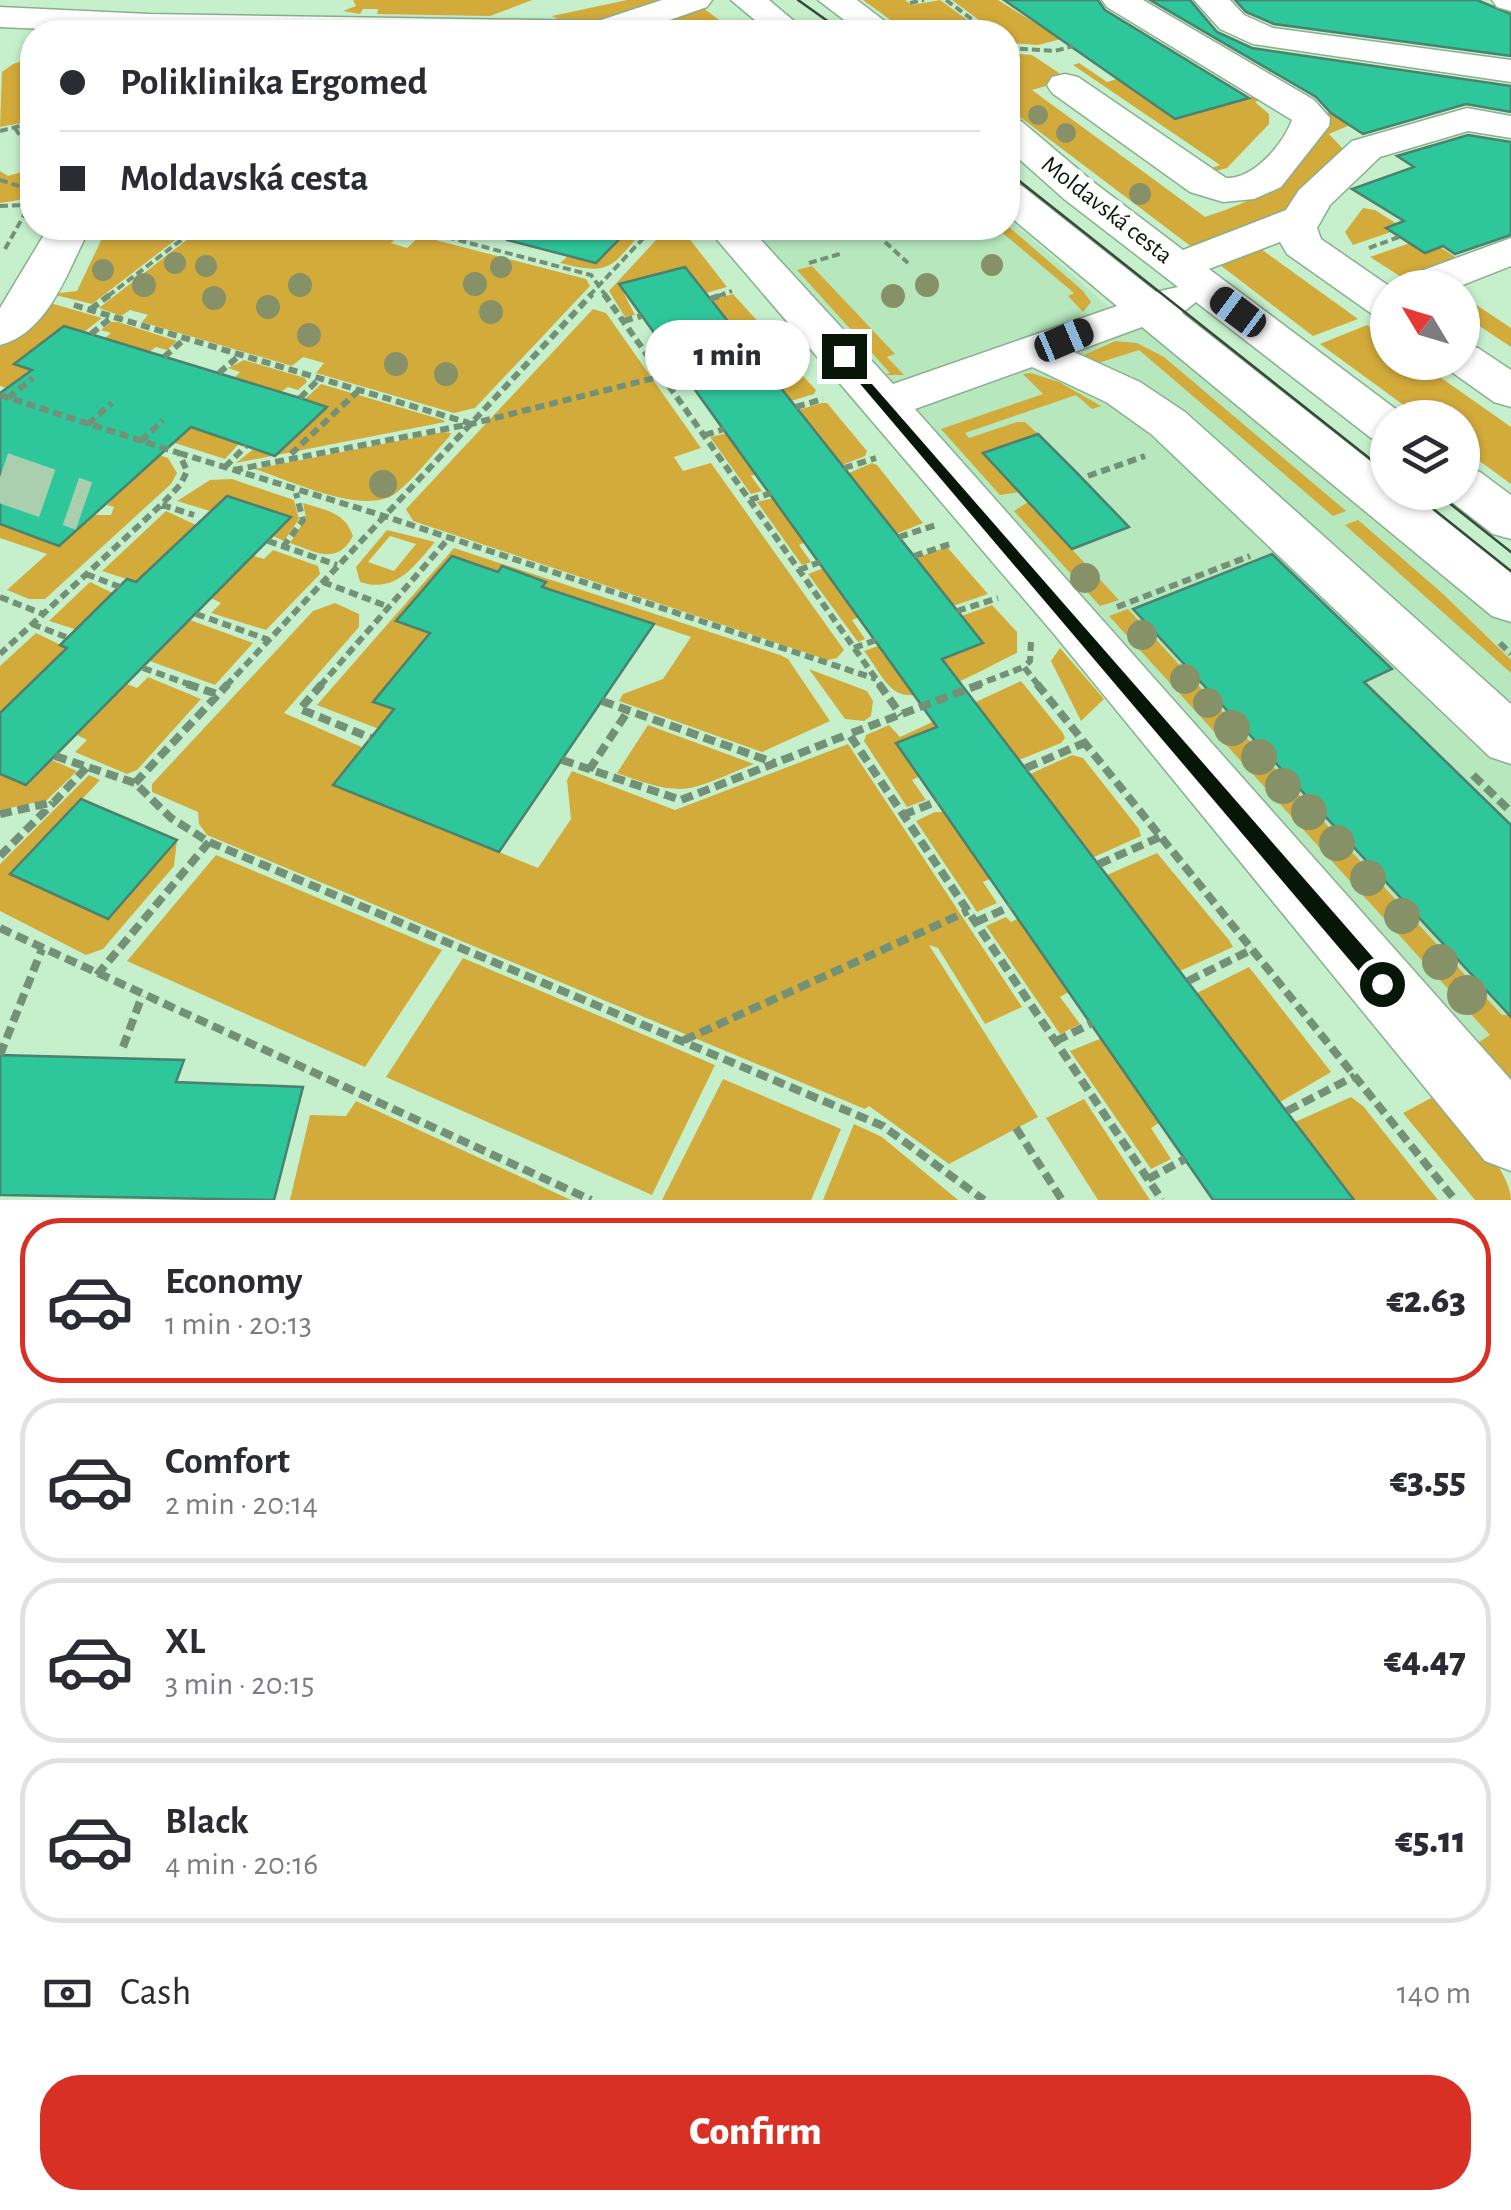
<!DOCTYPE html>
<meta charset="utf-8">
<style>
body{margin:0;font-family:"Alegreya Sans",sans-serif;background:#f7f7f7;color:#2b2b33;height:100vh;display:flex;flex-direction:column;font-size:38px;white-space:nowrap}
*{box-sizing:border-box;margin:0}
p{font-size:32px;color:#7c7c81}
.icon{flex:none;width:55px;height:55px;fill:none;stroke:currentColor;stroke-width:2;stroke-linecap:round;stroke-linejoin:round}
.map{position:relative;height:1200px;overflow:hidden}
.sheet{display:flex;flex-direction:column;background:#fff;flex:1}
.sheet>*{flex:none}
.hud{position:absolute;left:20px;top:20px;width:1000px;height:220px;border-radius:40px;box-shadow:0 2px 8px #0004;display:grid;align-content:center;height:220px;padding:0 40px;background:#fff}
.needle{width:65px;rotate:308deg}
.controls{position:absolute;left:1370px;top:270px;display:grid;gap:20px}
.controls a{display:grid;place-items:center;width:110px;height:110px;border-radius:50%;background:#fff;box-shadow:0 2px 8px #0004;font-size:50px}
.end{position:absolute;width:45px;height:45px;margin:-22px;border:12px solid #071609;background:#fff;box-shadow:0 0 0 5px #fff}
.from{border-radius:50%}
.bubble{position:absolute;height:70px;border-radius:35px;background:#fff;box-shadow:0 2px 8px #0004;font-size:32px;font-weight:800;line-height:70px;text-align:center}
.car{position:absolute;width:30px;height:60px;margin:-30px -15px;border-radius:12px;box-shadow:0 0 8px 2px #0007;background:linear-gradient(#222 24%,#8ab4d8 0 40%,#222 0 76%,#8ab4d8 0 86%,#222 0)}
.hud b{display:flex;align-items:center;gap:35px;height:95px;font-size:38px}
.hud b+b{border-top:2px solid #e1e1e2}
.hud i{width:25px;height:25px;background:#2b2b33}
ul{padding:18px 0 0;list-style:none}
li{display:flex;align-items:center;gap:30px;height:165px;margin:0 20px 15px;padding:0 20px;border:5px solid #e1e1e2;border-radius:40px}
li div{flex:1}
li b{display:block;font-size:38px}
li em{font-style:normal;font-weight:800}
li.selected{border-color:#d93025}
li>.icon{width:90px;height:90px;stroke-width:1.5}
.pay{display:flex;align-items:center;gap:25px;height:110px;padding:0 40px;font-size:38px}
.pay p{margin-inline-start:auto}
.button{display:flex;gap:20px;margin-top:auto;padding:20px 40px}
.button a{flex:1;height:115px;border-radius:40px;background:#d93025;color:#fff;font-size:40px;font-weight:800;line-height:115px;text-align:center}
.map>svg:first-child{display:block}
.built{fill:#b6e7bd}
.green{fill:#d3ab3b;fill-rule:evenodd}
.building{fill:#2ec69b;stroke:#4b816e;stroke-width:2.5}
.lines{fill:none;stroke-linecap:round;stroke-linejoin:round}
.minor-tunnel{stroke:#a9cfaf;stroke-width:50;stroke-dasharray:50 25;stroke-linecap:butt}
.minor-casing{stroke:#88b08e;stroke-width:3}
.path-far2{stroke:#739177;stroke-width:4;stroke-dasharray:8 4;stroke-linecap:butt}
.path-far1{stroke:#739177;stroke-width:6;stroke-dasharray:9 5;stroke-linecap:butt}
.path{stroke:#739177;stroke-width:8;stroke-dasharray:12 6;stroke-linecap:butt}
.minor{fill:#fff;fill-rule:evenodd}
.tram{stroke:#354b38;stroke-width:2.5}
.tree{fill:#879167}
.route{fill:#071609}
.labels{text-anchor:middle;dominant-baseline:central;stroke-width:10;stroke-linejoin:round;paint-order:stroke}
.far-street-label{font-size:25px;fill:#071609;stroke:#fff}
</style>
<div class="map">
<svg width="1511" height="1200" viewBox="0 0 1511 1200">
<rect width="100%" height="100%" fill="#c6f0cc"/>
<path class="built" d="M1008,218L1120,317L1149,308L1511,602V1135L869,383L728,228H1008Z"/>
<path class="green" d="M353,0H532L490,16L377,14L378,9H363L360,14L343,11L356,6Z
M627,0H668C635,14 586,37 552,16Z
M863,0H905L912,5L940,0L984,32H907Z
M952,0H998L1061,39L1038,45L1008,43V32H995Z
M698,4L735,32L645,27Z
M1008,53L1032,55L1065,77L1063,81L1032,90L1205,217C1264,198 1309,173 1328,112L1350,125L1329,134L1346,152L1291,210L1197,251L1008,108Z
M32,58V121L0,127L2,72L13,64Z
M1079,63L1107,82L1120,78L1175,119L1256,96L1266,98L1255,102L1269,114V124L1227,168L1205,174L1201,172L1220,165L1073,65Z
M32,169V198L0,203V171L8,176Z
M1363,208L1375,210L1397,224L1386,228L1391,232L1353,245L1345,232Z
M1008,226L1083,291L1091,302L1083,312L1068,296L1074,293L999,230L971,237L959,228L976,232Z
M107,228H191L92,304L51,294L77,291Z
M202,228H394L404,230L391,243L407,248L420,236L586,279L590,286L475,408L454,413L316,373L324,363L303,357L292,366L142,322L148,315L130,310L121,316L99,308Z
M628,228H646C611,265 614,277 560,263L568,256L596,263Z
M667,228H681L727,287L706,293L685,267L619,284L635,315L625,317L609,291Z
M1410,243L1425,253L1440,247L1463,262L1409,282L1370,257Z
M1261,249L1358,319L1313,336L1220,265Z
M812,266L895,354L887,357L904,375H885L890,373L797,270Z
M733,294L770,335L768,338L746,345L711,300Z
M1466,298L1511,328V347L1463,315V299Z
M47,302L102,318L84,332L63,326L15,363L32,370L10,389L0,386V342Z
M593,309L606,313L701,448L674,457L683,471L711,463L844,650L837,658L828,660L413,521L406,509Z
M111,322H118L177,341L167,350L156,347L149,352L105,338L111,333L101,330Z
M1367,325L1387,340L1388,362L1420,363L1511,427V484L1463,449L1462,418L1420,417L1320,344Z
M1115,341L1137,343L1164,357L1346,511L1333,516L1139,350L1095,364L1082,356Z
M775,346L816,390L814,394L791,401L752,352Z
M244,360L305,378L307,382L298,390L288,387L281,392L234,378L240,372L228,368Z
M1031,373L1059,382L1101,406L1092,409L1076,395L965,433L969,438L1017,422H1025L1038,434L983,453L1019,492L1000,495L941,429L1043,394L1023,374Z
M321,384L443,420L445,422L236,463L261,443L282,449L327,407L305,399Z
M0,402L168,458L177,473L171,484L45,599H29L7,590L47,554L0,538V524L59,545L95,515H111L114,507L107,505L114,497Z
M822,403H827L867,451L865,456L842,465L798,410Z
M179,416L245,437L225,459L153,436Z
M444,432L451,433L449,437C432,455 415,478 396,493C365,517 289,480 255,469Z
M728,433L757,474L751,476L762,491L751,494L710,437Z
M872,463L877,465L923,523L896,534L849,473Z
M232,479L294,500L299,519L284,541L273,536L290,517L227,496L210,511L177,501L210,480Z
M774,498L806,542L799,545L811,562L802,565L757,502Z
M1028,502L1119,600L1100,606L1014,511Z
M303,503C325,510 345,512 353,536C337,566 316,552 290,543L306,518Z
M166,511L196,525L136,582L102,571Z
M1358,520L1442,593L1511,660V673L1345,525Z
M387,530L435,542C414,566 396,594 360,582L356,567ZM390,536L416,544L394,571L368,562Z
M947,547L988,594L953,606L915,558Z
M454,548L780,655L788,659L830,721L762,752L619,701L623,694L663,679L691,637L594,604L518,618L545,581L503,567L498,572L458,558L431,589L424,587L396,620L430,633L374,701L395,709L379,729L317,705Z
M273,550L318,566L320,574L266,630L211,613L221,603L211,598L254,556L264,559Z
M824,568L859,617L852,620L865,639L858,642L808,574Z
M90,582L121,597L84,632L49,621Z
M335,603L359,614V627L284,713L364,748L433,825L538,868L571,819L567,780L572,771L675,810L848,744L1022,1007L985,1024L938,948L929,945L1038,1117L949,1164L869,1106L865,1109L207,835L199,824L198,812L152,792V784L313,611Z
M992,605L1017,632V653C990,665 926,705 899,693C885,687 874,663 864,651Z
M1128,609L1502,1015H1511V1077L1464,1052L1490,1035L1109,616Z
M190,620L253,643L215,685L150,661Z
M36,633L67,648L0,713V666Z
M1060,648L1104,699L1081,721L1051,661Z
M809,669L867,691L873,701L871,716L864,721L845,719Z
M148,677L201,699L137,770L127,774L75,752L87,740L77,735L127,684L137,688Z
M1021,681L1063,733L1065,738L1061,743L1019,760L980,710L897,742L920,776L912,780L926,800L907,807L864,741L866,735L889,725L900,737Z
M648,725L754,764C687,791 687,799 617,773Z
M1072,755L1083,758L1139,829L1141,836L1094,857L1030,774Z
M52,760L77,771L47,800L0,810V774L27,786Z
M89,775L100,780L11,875L108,919L177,840L174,866L103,949L86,955L0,911V864Z
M935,812H946L992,878L983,882L997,903L977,912L916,821Z
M1157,853L1229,940L1233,947L1180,971L1107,875Z
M216,855L442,950L365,1067L127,961Z
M1006,917L1011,922L1019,918L1070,991L1060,997L1080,1024L1060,1034L986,926Z
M463,958L715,1065L652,1195L386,1077Z
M1249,967L1331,1072L1280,1102L1197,993Z
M1102,1038L1160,1122L1151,1128L1171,1159L1151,1169L1070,1051Z
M723,1079L841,1129L811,1200H662Z
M1351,1097L1363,1106L1438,1200H1354L1295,1122Z
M1433,1097C1457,1119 1511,1167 1511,1200H1475L1403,1113Z
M1084,1099L1150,1200H1098L1046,1118Z
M356,1101L571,1200H290L310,1115L346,1116Z
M854,1124L882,1137L958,1200H823Z"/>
<path class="building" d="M1004,0H1098L1105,10L1249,98L1175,119Z
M1150,0H1190L1217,32L1252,48L1511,86V112L1466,104L1363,134L1331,113L1316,97Z
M1235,0H1477L1511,14V56L1274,24L1246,12Z
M1468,135L1511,142V235L1455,254L1443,246L1425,253L1386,228L1404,221L1352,189L1414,167L1397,156Z
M508,228H630L596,263L507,240Z
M685,267L983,643L942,659L1354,1200H1213L896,743L937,727L619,284Z
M64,326L300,398L327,407L275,456L191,427L59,546L0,524V393L32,370L14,364Z
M1038,434L1077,473L1129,527L1072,549L983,453Z
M227,496L291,517L26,785L0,774V713L67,648L60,645L127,579L136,582Z
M1272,554L1392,669L1364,682L1511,825V1017L1133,609Z
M452,556L498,572L502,566L546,582L542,587L654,624L499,852L333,785L394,709L373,702L430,633L396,621Z
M81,799L177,840L108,919L10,874Z
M0,1055L184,1060L176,1082L303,1087L274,1200L0,1195Z"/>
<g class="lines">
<path class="minor-tunnel" d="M0,477L84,506"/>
<g class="minor-casing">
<path id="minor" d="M662,0H712L707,7L641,30L642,32H112L0,27V7L149,14L598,21Z
M731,0H769L807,32H769Z
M818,0H857L899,32H860Z
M1102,0H1143L1314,100L1330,118L1329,126L1281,187L1254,199L1223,202L1190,192L1052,93L1047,85L1052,77L1065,74L1078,77L1226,178C1254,179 1283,144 1292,120L1107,7Z
M1194,0H1230L1244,15L1273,28L1511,60V82L1253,44L1220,29Z
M1492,0H1511V11L1497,7Z
M1467,108L1511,116V138L1468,131L1380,157L1330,205L1317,228L1321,239L1392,288H1388V318L1372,314L1287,254L1280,242L1209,269L1405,416L1388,418V442L1371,438L1196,302L1182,313L1388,475V492H1410L1511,573V622L1492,616L1142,327L1074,352L1140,382L1185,412L1511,704V764L1490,757L1151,434L1106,402L1032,367L915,409L1511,1080V1171L1485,1161L1054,634L707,228H750L893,384L1117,306L1008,215V183L1022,186L1156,292L1178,287L1064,199L1008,149V118L1021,121L1092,181L1183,250L1286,210L1299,190L1352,141Z
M48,228H90C68,269 50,332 0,345V308Z
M1511,238V266L1455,288H1393L1399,279Z
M1462,344L1478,348L1511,370V407L1494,402L1446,368L1442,362H1462Z
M1462,467L1480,472L1511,495V539L1493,534L1444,496L1442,492H1462Z"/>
</g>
<path class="path-far2" d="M946,0L989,32
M910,3L924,0
M1008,48L1055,51L1073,46
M15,128L26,145
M0,131L32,123
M0,180L32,190
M0,206L27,205
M412,228L591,275L606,296
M922,229L926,228
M885,242L908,263
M1369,248L1399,237
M5,249L32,201
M809,263L843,253
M108,296L197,228
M589,296L653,228
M718,296L732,291"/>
<path class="path-far1" d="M604,294L881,686
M710,299L725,294
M74,305L469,423
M91,309L111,294
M624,321L641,316
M91,334L112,317
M750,349L777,341
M164,357L186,338
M219,373L240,355
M0,395L179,453L187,471L181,484L161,505L0,654
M8,398L33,378
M300,398L320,378
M796,407L823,399
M88,424L112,403
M705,435L724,429
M141,441L163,420
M179,453L384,516L876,679
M291,454L358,391
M225,467L246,446
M844,468L876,458
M234,470L471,424L682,371
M1088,476L1145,456
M750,500L771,493
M162,505L194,515
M899,537L936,525
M268,541L337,565
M283,547L303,520L296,493
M914,556L950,544
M799,570L820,562
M86,574L120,587
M323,582L389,607
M0,597L43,614
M1117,607L1250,556
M957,611L998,598
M196,614L269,640
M32,624L66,637
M1031,642L1030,661L1024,667L1039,686
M1500,643L1511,654
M854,648L876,640
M143,668L194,686
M226,686L592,294
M320,686L449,538
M974,686L1024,667"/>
<path class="path" d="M187,684L217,694
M322,684L300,709L371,738
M879,684L901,715
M981,684L849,734L1162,1200
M1037,684L1455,1200
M602,701L775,763
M55,756L135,783L171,818L209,842L883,1126L984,1200
M562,760L681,800L849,734
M1026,768L1084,743
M589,770L628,711
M1473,775L1511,812
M135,783L228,684
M0,814L54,802L87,767
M903,815L938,801
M0,856L53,803
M1099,864L1160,837
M976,922L1011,906
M0,928L591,1200
M97,975L209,842
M1188,981L1253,949
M684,1040L968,911
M1056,1041L1092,1023
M123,1047L142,996
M0,1055L42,949
M1287,1111L1355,1076
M1016,1128L1062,1200
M1148,1179L1185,1159"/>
<use href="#minor" class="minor"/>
<path class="tram" d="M798,0L843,32
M1008,172L1388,473
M1412,492L1511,571
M1448,502L1511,552"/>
</g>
<g class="tree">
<circle cx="1038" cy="115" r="10"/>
<circle cx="1066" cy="133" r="10"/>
<circle cx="1140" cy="194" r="11"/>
<circle cx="175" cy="263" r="11"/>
<circle cx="992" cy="265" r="11"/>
<circle cx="206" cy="266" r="11"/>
<circle cx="501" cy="267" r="11"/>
<circle cx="103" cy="270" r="11"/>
<circle cx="475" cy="284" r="12"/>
<circle cx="144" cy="285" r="12"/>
<circle cx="300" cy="285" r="12"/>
<circle cx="927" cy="285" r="12"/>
<circle cx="893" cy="296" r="12"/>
<circle cx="214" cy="298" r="12"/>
<circle cx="268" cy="307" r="12"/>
<circle cx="491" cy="312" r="12"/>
<circle cx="309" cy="335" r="12"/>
<circle cx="396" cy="364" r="12"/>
<circle cx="446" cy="374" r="12"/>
<circle cx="383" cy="484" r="14"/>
<circle cx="1085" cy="578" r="15"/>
<circle cx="1142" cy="635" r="15"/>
<circle cx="1185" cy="679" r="15"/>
<circle cx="1208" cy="703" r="15"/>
<circle cx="1232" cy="728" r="18"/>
<circle cx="1259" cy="757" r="18"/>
<circle cx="1283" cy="786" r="18"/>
<circle cx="1309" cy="812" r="18"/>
<circle cx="1337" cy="843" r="18"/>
<circle cx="1368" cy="878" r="18"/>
<circle cx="1402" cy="916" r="18"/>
<circle cx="1440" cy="962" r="18"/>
<circle cx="1467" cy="995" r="20"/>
</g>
<path class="route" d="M844,352L1390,977V990H1375L839,359L837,356Z"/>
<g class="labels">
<g class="far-street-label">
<text transform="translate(1107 210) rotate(38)">Moldavská cesta</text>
</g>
</g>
</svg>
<div class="controls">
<a><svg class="needle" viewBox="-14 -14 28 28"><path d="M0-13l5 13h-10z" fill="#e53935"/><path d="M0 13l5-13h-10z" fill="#7c7c81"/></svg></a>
<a><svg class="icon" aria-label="layers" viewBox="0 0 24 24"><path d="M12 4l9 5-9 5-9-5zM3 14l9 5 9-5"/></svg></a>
</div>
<i class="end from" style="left:1382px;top:984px"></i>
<i class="end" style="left:844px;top:356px"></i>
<div class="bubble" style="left:645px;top:320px;width:165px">1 min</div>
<i class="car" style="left:1238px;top:312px;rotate:307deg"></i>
<i class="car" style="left:1064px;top:340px;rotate:67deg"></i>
<div class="hud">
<b><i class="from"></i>Poliklinika Ergomed</b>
<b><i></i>Moldavská cesta</b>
</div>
</div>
<section class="sheet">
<ul>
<li class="selected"><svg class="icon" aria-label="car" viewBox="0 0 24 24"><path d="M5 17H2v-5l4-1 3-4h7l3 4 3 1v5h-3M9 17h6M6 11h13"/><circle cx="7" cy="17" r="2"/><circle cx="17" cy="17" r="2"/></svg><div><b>Economy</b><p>1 min · 20:13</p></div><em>€2.63</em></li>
<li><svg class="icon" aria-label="car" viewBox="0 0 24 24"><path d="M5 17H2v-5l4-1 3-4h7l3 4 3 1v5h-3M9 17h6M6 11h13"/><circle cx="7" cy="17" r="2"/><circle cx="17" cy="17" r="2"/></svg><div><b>Comfort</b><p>2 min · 20:14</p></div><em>€3.55</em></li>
<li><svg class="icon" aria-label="car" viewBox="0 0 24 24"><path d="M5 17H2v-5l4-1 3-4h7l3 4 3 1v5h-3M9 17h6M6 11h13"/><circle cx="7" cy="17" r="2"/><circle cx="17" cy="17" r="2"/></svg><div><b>XL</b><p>3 min · 20:15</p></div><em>€4.47</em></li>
<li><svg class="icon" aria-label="car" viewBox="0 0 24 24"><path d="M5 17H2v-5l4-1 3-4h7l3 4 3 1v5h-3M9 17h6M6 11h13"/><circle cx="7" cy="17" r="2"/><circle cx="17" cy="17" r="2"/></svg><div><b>Black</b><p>4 min · 20:16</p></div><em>€5.11</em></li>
</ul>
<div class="pay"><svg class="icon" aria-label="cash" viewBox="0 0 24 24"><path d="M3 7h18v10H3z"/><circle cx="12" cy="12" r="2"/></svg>Cash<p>140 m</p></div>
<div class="button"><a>Confirm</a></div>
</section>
